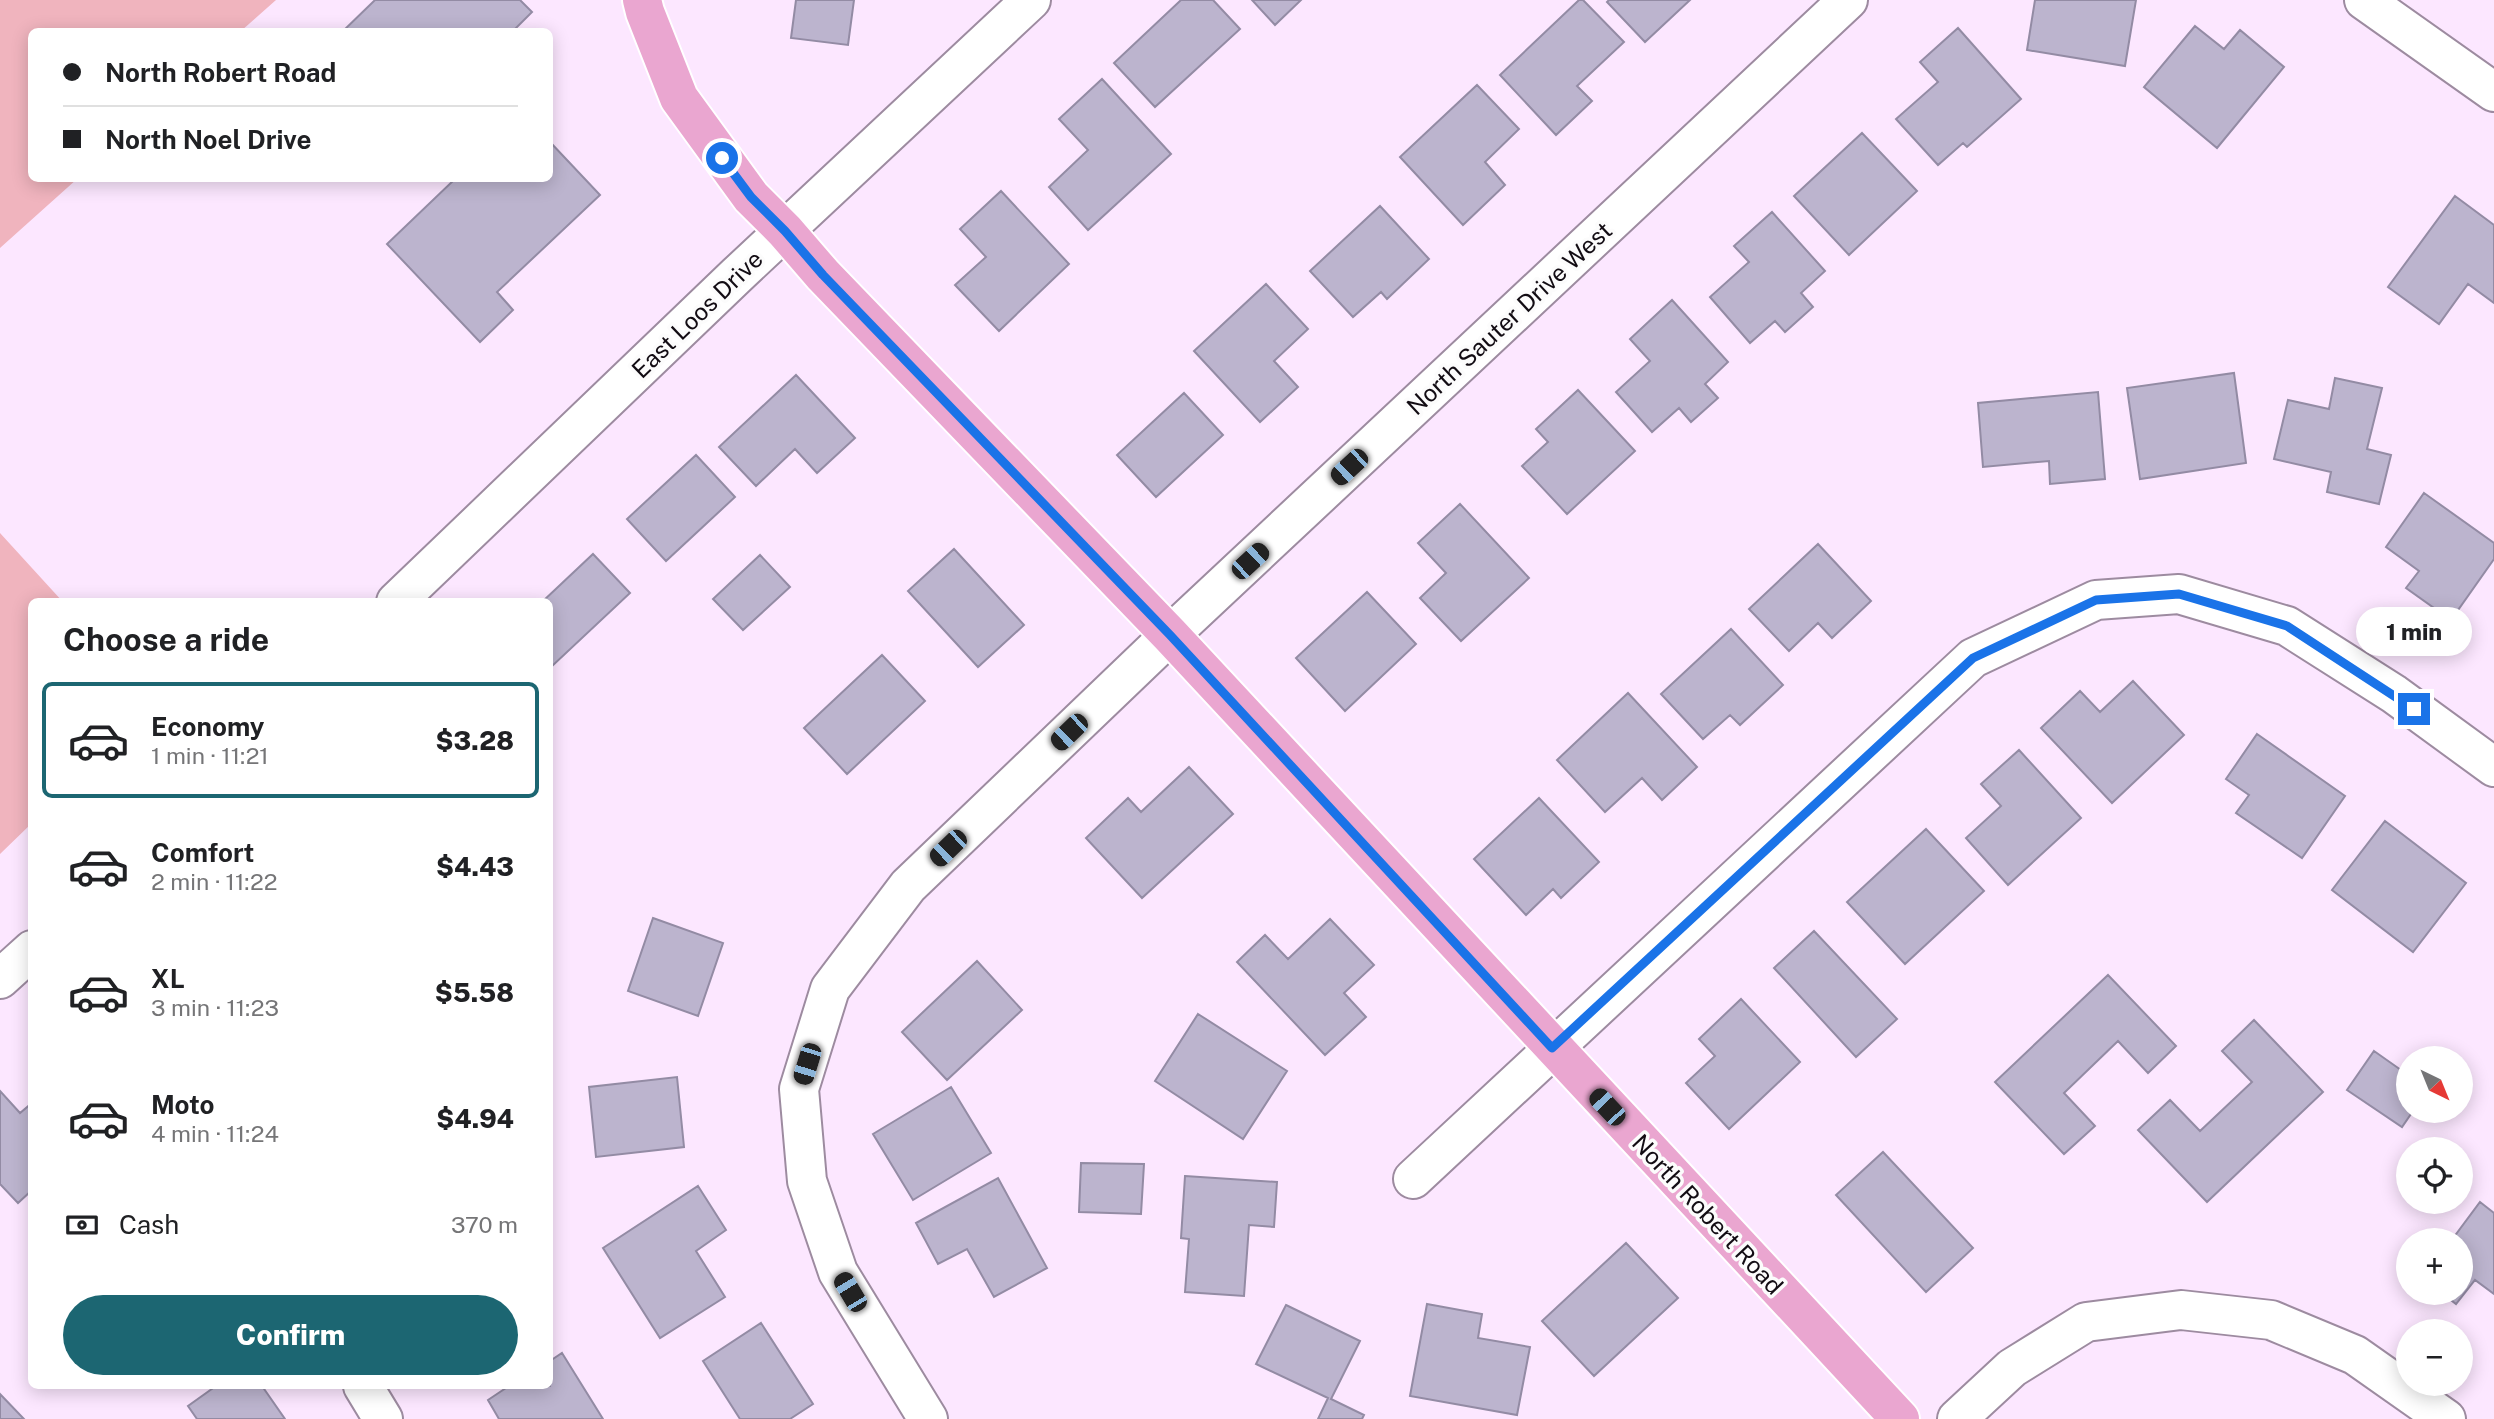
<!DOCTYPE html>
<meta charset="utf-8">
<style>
body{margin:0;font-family:"Public Sans",sans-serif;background:#f2f2f2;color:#202124;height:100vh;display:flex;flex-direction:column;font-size:26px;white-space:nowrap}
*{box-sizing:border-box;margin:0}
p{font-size:23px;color:#757577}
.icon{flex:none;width:38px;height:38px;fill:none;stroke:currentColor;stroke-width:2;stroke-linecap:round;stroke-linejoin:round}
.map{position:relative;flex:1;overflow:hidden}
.details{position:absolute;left:28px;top:598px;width:525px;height:791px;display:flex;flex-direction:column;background:#fff;border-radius:10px;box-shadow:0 4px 18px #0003}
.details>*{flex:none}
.top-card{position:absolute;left:28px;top:28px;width:525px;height:154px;border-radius:10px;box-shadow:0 4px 18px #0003;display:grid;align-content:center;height:154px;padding:0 35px;background:#fff}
.needle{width:46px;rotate:137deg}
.buttons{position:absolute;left:2396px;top:1046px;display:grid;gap:14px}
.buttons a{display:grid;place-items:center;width:77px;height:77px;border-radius:50%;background:#fff;box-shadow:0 4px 18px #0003;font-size:35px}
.end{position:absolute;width:32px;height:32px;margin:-16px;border:9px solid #1a73e8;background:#fff;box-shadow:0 0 0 4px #fff}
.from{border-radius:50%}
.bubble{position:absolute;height:49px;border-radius:24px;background:#fff;box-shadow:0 4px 18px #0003;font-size:23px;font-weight:800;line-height:49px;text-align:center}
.car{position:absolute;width:21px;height:42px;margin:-21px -10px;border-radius:9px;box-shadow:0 0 5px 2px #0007;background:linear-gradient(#222 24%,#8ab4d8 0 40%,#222 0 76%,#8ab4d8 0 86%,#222 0)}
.top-card b{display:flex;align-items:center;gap:24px;height:66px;font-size:26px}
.top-card b+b{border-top:2px solid #e0e0e0}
.top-card i{width:18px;height:18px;background:#202124}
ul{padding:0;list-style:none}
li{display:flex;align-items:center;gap:21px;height:116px;margin:0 14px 10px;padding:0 21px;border:4px solid transparent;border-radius:10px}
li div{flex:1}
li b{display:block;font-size:26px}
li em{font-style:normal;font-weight:800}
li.current{border-color:#1c6672}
li>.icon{width:63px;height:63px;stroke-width:1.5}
h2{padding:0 35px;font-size:32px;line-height:84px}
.pay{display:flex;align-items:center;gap:18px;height:77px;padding:0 35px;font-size:26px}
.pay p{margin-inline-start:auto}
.primary-button{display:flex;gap:14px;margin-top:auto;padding:14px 35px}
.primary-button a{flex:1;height:80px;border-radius:42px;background:#1c6672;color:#fff;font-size:28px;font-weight:800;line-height:80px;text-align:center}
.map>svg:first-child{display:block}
.green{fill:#f0b4be}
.building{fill:#bcb4ce;stroke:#938ba4;stroke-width:2}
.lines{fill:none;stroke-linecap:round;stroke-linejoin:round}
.minor-casing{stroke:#9d8ba0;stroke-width:42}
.major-casing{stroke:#fff;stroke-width:42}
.minor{stroke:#fff;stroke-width:38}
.major{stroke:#eaa6d0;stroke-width:38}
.route{stroke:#1a73e8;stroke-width:9}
.labels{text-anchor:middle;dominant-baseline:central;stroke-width:7;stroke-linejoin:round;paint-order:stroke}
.street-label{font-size:24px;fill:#120c13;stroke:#fcfcfc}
</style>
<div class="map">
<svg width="2494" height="1419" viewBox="0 0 2494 1419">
<rect width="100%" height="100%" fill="#fce7ff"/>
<path class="green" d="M0,0H276L241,31L32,32V178L77,179L0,248Z
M0,533L63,602H32L31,824L0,854Z"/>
<path class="building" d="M375,0H520L532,12L512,32H342Z
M796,0H854L848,45L791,38Z
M1181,0H1213L1240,29L1155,107L1114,63Z
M1252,0H1301L1275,25Z
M1579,0H1583L1624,42L1577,86L1592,101L1556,135L1500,75Z
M1609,0H1690L1645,42L1607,2Z
M2035,0H2136L2125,66L2027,50Z
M2195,26L2224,49L2240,30L2284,67L2217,148L2144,87Z
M1958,28L2021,99L1967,147L1963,143L1938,165L1896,119L1938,82L1920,62Z
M1102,79L1171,154L1088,230L1049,187L1088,150L1059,119Z
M1477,85L1519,129L1485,162L1505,185L1463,225L1400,157Z
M1862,133L1917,191L1849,255L1794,196Z
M550,142L600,195L497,292L513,310L480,342L387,244L456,178H550Z
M1001,191L1069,264L999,331L955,285L986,257L960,229Z
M2455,196L2494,225V303L2468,284L2439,324L2388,287Z
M1380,206L1429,259L1387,299L1381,292L1353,317L1310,271Z
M1772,212L1825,271L1801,293L1813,307L1785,332L1775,321L1750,343L1710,297L1749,262L1734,246Z
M1266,284L1308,329L1274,361L1298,387L1260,422L1194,351Z
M1672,300L1728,362L1705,384L1718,398L1691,422L1679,408L1652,432L1616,392L1650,361L1630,339Z
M2234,373L2246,463L2140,479L2127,388Z
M796,375L855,438L817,473L795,449L756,486L719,447Z
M2335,378L2382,388L2367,449L2391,455L2379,504L2327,492L2331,472L2274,459L2288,400L2329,409Z
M1578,390L1635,451L1567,514L1522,466L1548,442L1536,429Z
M2098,392L2105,479L2050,484L2049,461L1983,467L1978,403Z
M1184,393L1223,435L1156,497L1117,455Z
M696,455L735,497L666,561L627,519Z
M2424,493L2494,543V559L2451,620L2406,588L2419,571L2386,547Z
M1460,504L1529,578L1461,641L1420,598L1446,573L1418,543Z
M1818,544L1871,601L1832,638L1818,623L1789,651L1749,609Z
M954,549L1024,625L978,667L908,591Z
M593,554L630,593L550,668V602H542Z
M760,555L790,587L743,630L713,599Z
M1367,592L1416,644L1345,711L1296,658Z
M1731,629L1783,685L1740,725L1730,715L1703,739L1661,694Z
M882,655L925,701L847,774L804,728Z
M2133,681L2184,735L2112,803L2041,728L2080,691L2100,712Z
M1628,693L1697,767L1662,800L1642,778L1605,812L1557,760Z
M2257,734L2345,796L2302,858L2236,813L2249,795L2226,779Z
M2019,750L2081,818L2008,885L1966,838L2001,806L1981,784Z
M1189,767L1233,814L1142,898L1086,838L1128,798L1141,812Z
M1539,798L1599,862L1561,898L1553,889L1526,915L1474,859Z
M2385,821L2466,883L2413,952L2332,890Z
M1926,829L1984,891L1905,964L1847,902Z
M653,918L723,943L698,1016L628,991Z
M1330,919L1374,965L1344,993L1366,1017L1325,1055L1237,962L1265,935L1288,959Z
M1814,931L1897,1019L1856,1057L1774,968Z
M977,961L1022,1010L947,1080L902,1032Z
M2108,975L2176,1046L2148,1073L2118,1041L2064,1093L2095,1126L2064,1154L1995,1082Z
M1741,999L1800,1062L1729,1129L1686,1083L1715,1056L1699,1039Z
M1198,1014L1287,1071L1243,1139L1155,1081Z
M2254,1020L2323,1092L2207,1202L2138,1130L2170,1100L2200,1131L2252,1082L2222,1051Z
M2374,1051L2408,1075V1111H2413L2402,1127L2347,1090Z
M677,1077L684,1147L596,1157L589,1087Z
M951,1087L991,1153L913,1200L873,1134Z
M0,1091L20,1113L32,1103V1190L18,1203L0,1184Z
M1883,1152L1973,1248L1926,1292L1836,1195Z
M1081,1163L1144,1164L1141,1214L1079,1212Z
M1185,1176L1277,1182L1274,1227L1249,1225L1244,1296L1185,1292L1189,1239L1181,1238Z
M998,1178L1047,1268L994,1297L967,1249L938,1264L916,1223Z
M698,1186L726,1230L696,1251L725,1297L660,1338L603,1248Z
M2480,1202L2494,1213V1294L2475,1280L2456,1304L2442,1293H2460V1241H2451Z
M1626,1243L1678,1298L1594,1376L1542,1321Z
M1427,1304L1482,1314L1478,1338L1530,1347L1517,1415L1410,1396Z
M1286,1305L1360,1341L1331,1399L1364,1415L1362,1419H1318L1328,1398L1256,1364Z
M761,1323L813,1404L790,1419H740L703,1361Z
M562,1353L603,1419H499L488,1400L509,1386H550V1361Z
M216,1386H262L285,1419H197L188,1406Z
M0,1394L24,1419H0Z"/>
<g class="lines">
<g class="minor-casing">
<path id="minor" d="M2364,0L2494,92
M396,602L737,275L1031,0
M0,979L32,950
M1413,1179L1973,658L2096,600L2179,594L2287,626L2394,694L2494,767
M363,1386L383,1419
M928,1419L838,1272L807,1181L799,1089L830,989L908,886L1170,635L1848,0
M1957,1419L2012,1368L2086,1322L2181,1310L2271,1320L2355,1355L2446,1419"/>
</g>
<g class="major-casing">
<path id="major" d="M642,0L645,12L679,98L751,197L785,231L823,275L1170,635L1900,1419"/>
</g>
<use href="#minor" class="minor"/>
<use href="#major" class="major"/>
</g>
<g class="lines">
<path class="route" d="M722,158L751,197L785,231L823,275L1170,635L1552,1048L1973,658L2096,600L2179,594L2287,626L2414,709"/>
</g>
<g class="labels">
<g class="street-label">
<text transform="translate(697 314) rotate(-44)">East Loos Drive</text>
<text transform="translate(1509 318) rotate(-43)">North Sauter Drive West</text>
<text transform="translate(1708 1214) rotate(47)">North Robert Road</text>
</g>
</g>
</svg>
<div class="buttons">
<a><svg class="needle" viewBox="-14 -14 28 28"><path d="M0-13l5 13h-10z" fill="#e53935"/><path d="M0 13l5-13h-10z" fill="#757577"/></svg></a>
<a><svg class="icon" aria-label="locate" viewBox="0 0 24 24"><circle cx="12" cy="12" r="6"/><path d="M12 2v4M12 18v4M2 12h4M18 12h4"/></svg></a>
<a>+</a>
<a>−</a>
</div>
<i class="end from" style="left:722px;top:158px"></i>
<i class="end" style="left:2414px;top:709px"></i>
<div class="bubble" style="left:2356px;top:607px;width:116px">1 min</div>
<i class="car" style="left:1349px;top:467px;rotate:227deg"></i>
<i class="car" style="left:1250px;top:561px;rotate:47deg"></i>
<i class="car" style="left:1069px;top:732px;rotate:226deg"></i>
<i class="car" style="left:948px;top:848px;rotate:226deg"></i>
<i class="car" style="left:807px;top:1064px;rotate:197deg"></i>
<i class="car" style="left:1607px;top:1107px;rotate:317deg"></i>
<i class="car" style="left:850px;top:1292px;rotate:329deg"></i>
<div class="top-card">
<b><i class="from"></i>North Robert Road</b>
<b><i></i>North Noel Drive</b>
</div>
<section class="details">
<h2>Choose a ride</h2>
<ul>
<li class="current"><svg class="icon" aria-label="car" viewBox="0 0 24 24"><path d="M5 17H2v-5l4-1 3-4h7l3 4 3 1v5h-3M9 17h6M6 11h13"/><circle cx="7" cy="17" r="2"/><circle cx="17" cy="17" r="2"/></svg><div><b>Economy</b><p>1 min · 11:21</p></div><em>$3.28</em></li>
<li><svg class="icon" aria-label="car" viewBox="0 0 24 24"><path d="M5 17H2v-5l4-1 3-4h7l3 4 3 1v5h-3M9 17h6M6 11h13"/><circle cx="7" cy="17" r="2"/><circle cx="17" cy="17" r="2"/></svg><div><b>Comfort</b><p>2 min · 11:22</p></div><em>$4.43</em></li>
<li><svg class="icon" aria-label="car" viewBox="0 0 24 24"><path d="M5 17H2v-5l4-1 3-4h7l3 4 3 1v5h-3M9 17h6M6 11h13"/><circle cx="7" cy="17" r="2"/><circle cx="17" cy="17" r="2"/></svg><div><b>XL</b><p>3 min · 11:23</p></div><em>$5.58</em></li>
<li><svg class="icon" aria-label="car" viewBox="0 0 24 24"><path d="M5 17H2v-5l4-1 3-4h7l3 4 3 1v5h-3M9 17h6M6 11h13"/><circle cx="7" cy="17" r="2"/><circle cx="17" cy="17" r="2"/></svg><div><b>Moto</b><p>4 min · 11:24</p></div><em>$4.94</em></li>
</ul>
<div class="pay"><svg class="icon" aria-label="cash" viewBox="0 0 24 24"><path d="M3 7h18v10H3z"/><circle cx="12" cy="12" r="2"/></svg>Cash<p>370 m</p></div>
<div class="primary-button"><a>Confirm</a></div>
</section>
</div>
